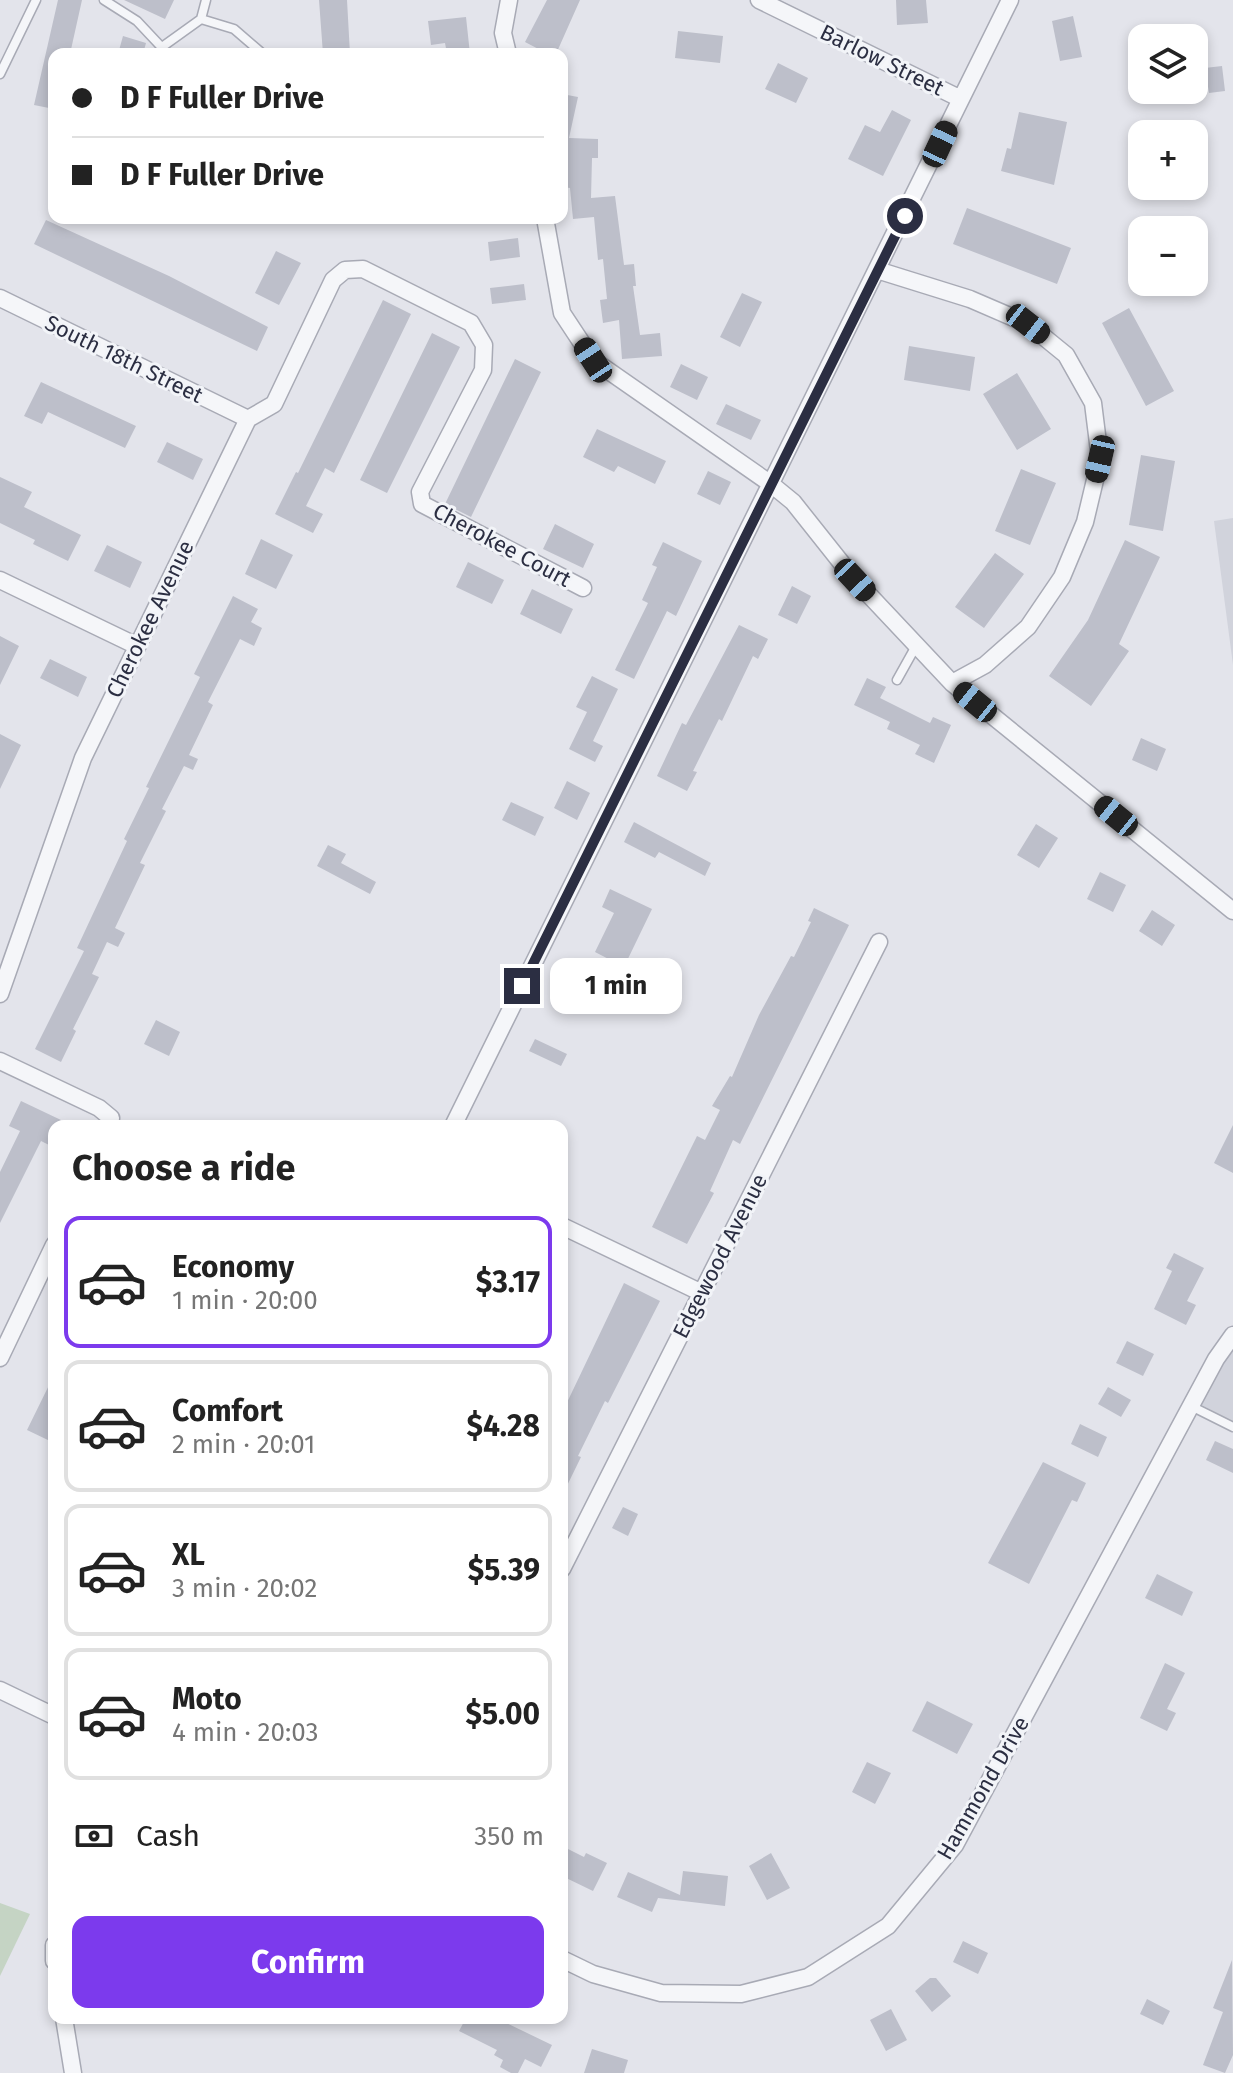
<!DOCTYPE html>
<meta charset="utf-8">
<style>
body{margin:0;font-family:"Fira Sans",sans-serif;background:#f2f2f2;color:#222;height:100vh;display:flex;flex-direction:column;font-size:30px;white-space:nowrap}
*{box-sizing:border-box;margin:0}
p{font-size:26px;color:#767676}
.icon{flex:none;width:44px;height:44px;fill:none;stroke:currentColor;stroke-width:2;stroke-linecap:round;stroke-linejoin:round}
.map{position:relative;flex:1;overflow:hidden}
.panel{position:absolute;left:48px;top:1120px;width:520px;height:904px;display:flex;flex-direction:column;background:#fff;border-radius:16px;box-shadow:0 4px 12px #0003}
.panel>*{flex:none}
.banner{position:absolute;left:48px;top:48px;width:520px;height:176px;border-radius:16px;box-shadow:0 4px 12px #0003;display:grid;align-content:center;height:176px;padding:0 24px;background:#fff}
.tools{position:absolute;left:1128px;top:24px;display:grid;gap:16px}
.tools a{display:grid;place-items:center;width:80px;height:80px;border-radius:16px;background:#fff;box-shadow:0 4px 12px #0003;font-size:40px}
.end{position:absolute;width:36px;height:36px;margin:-18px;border:10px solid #2b2e42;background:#fff;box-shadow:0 0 0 4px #fff}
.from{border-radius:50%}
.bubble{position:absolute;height:56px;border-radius:16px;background:#fff;box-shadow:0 4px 12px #0003;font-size:26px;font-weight:700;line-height:56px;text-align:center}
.car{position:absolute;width:24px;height:48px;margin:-24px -12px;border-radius:10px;box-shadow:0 0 6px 2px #0007;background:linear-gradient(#222 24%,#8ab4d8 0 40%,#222 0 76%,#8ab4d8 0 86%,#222 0)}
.banner b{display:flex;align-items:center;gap:28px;height:76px;font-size:30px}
.banner b+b{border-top:2px solid #e0e0e0}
.banner i{width:20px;height:20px;background:#222}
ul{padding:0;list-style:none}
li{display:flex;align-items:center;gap:24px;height:132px;margin:0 16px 12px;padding:0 8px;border:4px solid #e0e0e0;border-radius:16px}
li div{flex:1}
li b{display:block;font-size:30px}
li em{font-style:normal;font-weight:700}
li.on{border-color:#7c3aed}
li>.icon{width:72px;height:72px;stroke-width:1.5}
h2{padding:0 24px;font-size:36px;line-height:96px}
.pay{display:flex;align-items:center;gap:20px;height:88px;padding:0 24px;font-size:30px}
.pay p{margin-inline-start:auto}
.primary-button{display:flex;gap:16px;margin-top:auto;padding:16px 24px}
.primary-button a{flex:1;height:92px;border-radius:16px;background:#7c3aed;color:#fff;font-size:32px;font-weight:700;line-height:92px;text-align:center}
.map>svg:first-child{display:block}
.built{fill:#d1d3dc}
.green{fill:#c5d4c4}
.building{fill:#bdbfca}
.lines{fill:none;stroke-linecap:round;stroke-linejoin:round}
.service-casing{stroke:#a8aab5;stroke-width:11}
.minor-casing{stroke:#a8aab5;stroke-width:19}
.service{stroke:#f5f6f9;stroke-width:8}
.minor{stroke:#f5f6f9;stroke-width:16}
.route{stroke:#2b2e42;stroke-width:10}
.labels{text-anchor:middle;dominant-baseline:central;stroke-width:6;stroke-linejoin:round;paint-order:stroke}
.street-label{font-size:22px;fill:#2b2e42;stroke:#f2f4f8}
</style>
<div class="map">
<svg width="1233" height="2073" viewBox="0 0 1233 2073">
<rect width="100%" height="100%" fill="#e3e4eb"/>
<path class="built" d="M1233,518V665L1214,521Z
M1233,1338V1422L1200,1404Z"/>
<path class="green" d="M0,1903L30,1914L0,1976Z"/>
<path class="building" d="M58,0H82L70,54H54V109L34,105Z
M124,0H174L165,19Z
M319,0H347L350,54H323Z
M547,0H580L556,54H548L525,42Z
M896,0H926L928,23L897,25Z
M1073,16L1082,57L1060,61L1052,21Z
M466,17L470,54H447L445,43L431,45L428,21Z
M678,31L723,36L720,63L675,58Z
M123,36L146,43L143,54H118Z
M778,63L808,78L796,103L765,89Z
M1222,66L1225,91L1209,93L1205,68Z
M562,94L578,97L569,138L598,139V158H592L591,198L615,196L624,265L634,264L636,286H633L640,335L660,333L662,356L622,359L619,320L603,323L600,300L607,299L603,259L598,260L594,217L573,219L570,188L562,187Z
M892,110L911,120L883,176L848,159L865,125L880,132Z
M1019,112L1067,122L1054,185L1001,171L1007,148L1011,149Z
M967,208L1071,248L1057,284L953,244Z
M46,220L169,276L268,327L257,351L34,244Z
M518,238L520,257L490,261L488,242Z
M276,251L301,263L279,305L255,293Z
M524,284L526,300L492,304L490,288Z
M742,293L762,302L740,347L720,337Z
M383,300L411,314L334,473L325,468L306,506L323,514L313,533L275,514L296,472L298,473Z
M1129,308L1174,391L1146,406L1102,323Z
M432,333L460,347L387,493L360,480Z
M909,346L975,357L970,391L904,380Z
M515,359L541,372L471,517L445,504Z
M681,364L708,377L697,400L670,387Z
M1017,373L1051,429L1017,450L983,394Z
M41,382L136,426L125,448L48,412L42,424L24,416Z
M726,404L761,420L751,440L716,424Z
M597,429L666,461L655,484L618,466L614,472L583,457Z
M167,442L203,459L193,480L157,462Z
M1141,455L1175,461L1163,531L1129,525Z
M1021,469L1056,483L1030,545L995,531Z
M708,471L731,482L720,505L697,494Z
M0,477L32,492L24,507L81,535L68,561L33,544L35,540L0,523Z
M555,524L594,544L583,568L543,549Z
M261,539L293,555L276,589L245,574Z
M1125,540L1160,557L1119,644L1129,651L1091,706L1049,676L1088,620Z
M663,542L702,561L676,616L667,611L634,679L615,670L648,603L642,600L657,567L652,565Z
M107,545L142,562L130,588L94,571Z
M995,553L1024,574L984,628L955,607Z
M468,562L504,580L492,604L456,587Z
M792,586L811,596L797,624L778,615Z
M532,589L573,609L561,634L520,614Z
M233,596L258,609L251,622L262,628L254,646L240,639L208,702L213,705L189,755L198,759L193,770L184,766L162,809L166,811L140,863L145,865L115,928L125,933L118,947L107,942L92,974L99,977L73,1029L76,1031L61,1062L35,1049L84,951L77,948L127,841L124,839L149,788L146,787L200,677L194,674Z
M739,625L768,639L758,659L753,656L722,721L719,719L693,771L697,772L687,791L657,776L682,723L686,725Z
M0,636L19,646L0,685Z
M50,659L87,677L78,697L40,678Z
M592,676L618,689L593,741L603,746L595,762L569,749L587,712L576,707Z
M867,678L886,687L880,698L930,723L933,717L951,725L934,763L915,754L920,745L887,729L890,722L854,705Z
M0,734L21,745L0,789Z
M1141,738L1166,749L1157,771L1132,760Z
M567,781L590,793L577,820L554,808Z
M511,802L544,817L535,836L502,820Z
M634,822L711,863L705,876L659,852L655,858L624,842Z
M1036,824L1058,838L1039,868L1017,855Z
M328,845L346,854L341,863L376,882L370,894L317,866Z
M1100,872L1126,885L1113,912L1087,899Z
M610,889L652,909L624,967L595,952L614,913L602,907Z
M814,908L849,925L740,1144L733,1140L710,1191L714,1193L687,1244L652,1227L697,1136L705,1140L720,1110L712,1106L730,1076L732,1077L759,1015L791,956L794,957L811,922L808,921Z
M1152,910L1175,925L1162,946L1139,931Z
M156,1020L180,1032L169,1056L144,1044Z
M535,1039L567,1054L561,1066L529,1051Z
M21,1101L61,1120L58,1126H54V1134L49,1145L41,1141L0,1223V1172L20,1131L9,1126Z
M1233,1125V1173L1214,1163Z
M1174,1253L1204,1268L1187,1301L1196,1305L1186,1325L1154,1309L1172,1271L1166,1268Z
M624,1283L660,1301L608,1403L605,1401L578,1456L581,1457L562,1496V1413Z
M1127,1341L1154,1354L1143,1376L1116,1363Z
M54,1375V1434L50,1441L27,1430Z
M1108,1387L1131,1400L1121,1417L1098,1404Z
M1080,1424L1107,1437L1098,1457L1071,1444Z
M1215,1441L1233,1449V1473L1206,1460Z
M1043,1462L1086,1483L1077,1502L1072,1500L1029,1584L988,1563Z
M623,1507L638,1514L628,1536L612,1528Z
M1157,1574L1193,1592L1182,1616L1145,1598Z
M1165,1663L1185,1673L1167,1709L1176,1713L1167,1731L1140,1718Z
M927,1701L973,1724L957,1754L912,1731Z
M867,1762L891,1773L875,1804L852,1792Z
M562,1846L584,1857L586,1853L607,1863L593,1891L562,1876Z
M771,1853L790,1888L767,1900L749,1866Z
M683,1871L728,1876L725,1906L658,1898L652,1912L617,1897L628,1872L680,1895Z
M963,1941L988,1953L978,1974L953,1962Z
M1232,1960L1233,2055L1225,2073L1203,2065L1223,2012L1213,2008Z
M930,1978H936L951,1996L932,2012L915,1991Z
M1147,1999L1170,2011L1163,2025L1140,2014Z
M891,2009L907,2040L886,2051L870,2020Z
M466,2018H496L552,2045L541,2067L525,2059L518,2073H511L500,2067L503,2060L494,2055L497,2050L459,2031Z
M592,2049L628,2060L624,2073H584Z"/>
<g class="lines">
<g class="service-casing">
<path id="service" d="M104,0L137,21L168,54
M206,0L201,19L234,29L263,54
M162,47L201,19
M0,74L36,0
M897,680L916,646
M1191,1406L1233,1427"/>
</g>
<g class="minor-casing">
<path id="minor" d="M759,0L961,99
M508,54L503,33L509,0
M545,218L562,313L593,360L771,484L793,502L855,580L952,683L1233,911
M877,270L970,299L1028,324L1066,355L1093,403L1100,459L1085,522L1062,577L1028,627L985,665L952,683
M0,298L248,419
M0,580L137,646
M0,994L83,758L248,419L274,404L333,280L345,270L363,269L471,323L484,345L483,370L420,492L422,504L583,588
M0,1061L99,1108L111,1118L110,1126
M453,1126L1010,0
M562,1226L702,1293
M0,1358L54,1245
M562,1569L879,942
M0,1690L54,1716
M54,1945V1961
M562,1959L593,1974L661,1993L741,1994L808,1977L888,1926L955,1845L1216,1359L1233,1335
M64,2018L73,2073"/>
</g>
<use href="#service" class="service"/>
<use href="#minor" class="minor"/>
</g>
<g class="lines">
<path class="route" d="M522,986L905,216"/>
</g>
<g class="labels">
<g class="street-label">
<text transform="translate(882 60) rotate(26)">Barlow Street</text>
<text transform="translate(124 359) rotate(26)">South 18th Street</text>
<text transform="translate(502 545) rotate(28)">Cherokee Court</text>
<text transform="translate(150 619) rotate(-64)">Cherokee Avenue</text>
<text transform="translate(720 1256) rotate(-63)">Edgewood Avenue</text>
<text transform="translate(983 1788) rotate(-60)">Hammond Drive</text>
</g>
</g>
</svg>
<div class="tools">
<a><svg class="icon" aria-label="layers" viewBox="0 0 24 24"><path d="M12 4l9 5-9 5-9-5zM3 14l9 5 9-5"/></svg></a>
<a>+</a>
<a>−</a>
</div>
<i class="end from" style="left:905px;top:216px"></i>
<i class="end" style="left:522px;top:986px"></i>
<div class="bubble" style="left:550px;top:958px;width:132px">1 min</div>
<i class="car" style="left:940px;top:144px;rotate:25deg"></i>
<i class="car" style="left:1028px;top:324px;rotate:128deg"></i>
<i class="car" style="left:593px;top:360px;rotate:327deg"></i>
<i class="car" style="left:1100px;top:459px;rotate:193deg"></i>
<i class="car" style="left:855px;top:580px;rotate:137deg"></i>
<i class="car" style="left:975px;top:702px;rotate:309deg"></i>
<i class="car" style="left:1116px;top:816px;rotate:309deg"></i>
<div class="banner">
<b><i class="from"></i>D F Fuller Drive</b>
<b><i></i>D F Fuller Drive</b>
</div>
<section class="panel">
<h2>Choose a ride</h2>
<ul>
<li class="on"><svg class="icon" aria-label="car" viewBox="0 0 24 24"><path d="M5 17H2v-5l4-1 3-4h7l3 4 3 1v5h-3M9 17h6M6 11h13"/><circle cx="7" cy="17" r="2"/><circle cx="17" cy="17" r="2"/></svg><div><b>Economy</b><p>1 min · 20:00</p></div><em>$3.17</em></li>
<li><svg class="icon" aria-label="car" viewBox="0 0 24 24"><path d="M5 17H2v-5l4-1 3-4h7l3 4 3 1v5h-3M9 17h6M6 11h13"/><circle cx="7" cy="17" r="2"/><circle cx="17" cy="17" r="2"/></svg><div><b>Comfort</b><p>2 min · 20:01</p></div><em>$4.28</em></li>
<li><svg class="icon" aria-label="car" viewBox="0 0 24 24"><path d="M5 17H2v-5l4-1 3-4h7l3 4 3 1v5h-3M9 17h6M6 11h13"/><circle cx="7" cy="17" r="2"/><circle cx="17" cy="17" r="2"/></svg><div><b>XL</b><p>3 min · 20:02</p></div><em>$5.39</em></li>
<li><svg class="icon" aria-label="car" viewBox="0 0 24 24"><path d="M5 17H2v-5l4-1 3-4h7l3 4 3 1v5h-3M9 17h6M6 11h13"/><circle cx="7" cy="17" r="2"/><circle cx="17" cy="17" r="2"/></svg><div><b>Moto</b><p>4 min · 20:03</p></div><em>$5.00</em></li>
</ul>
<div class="pay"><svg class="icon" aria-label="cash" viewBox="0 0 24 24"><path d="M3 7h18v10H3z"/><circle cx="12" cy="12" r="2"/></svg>Cash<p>350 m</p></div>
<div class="primary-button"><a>Confirm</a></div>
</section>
</div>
